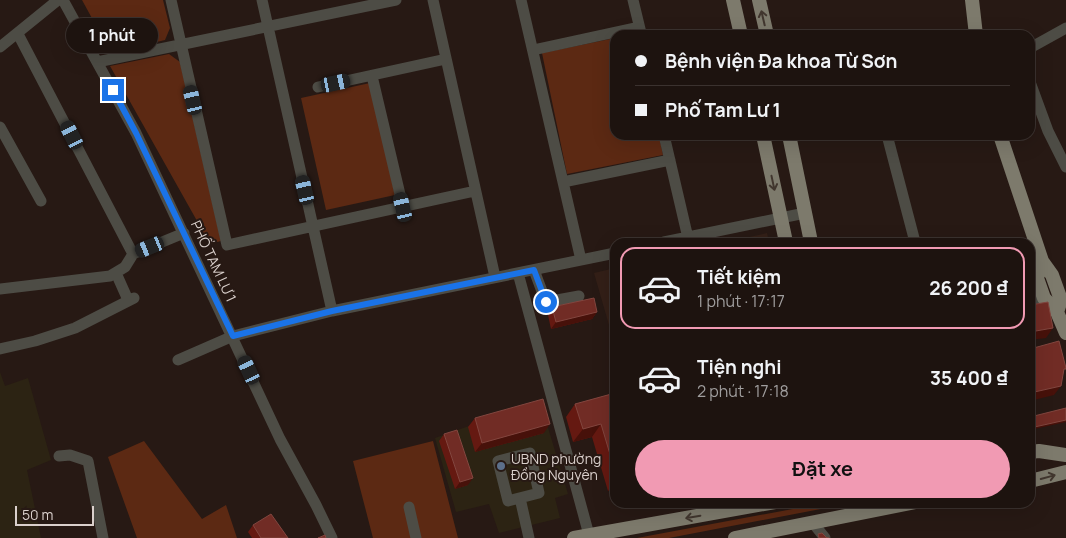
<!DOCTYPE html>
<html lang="vi">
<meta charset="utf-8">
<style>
body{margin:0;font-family:Manrope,sans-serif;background:#251c18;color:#f1f3f6;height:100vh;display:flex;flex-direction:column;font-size:19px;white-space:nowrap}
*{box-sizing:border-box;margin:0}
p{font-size:16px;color:#a09e9e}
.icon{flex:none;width:28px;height:28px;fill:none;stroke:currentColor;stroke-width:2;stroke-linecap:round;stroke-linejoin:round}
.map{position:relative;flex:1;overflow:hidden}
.details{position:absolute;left:610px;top:238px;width:425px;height:270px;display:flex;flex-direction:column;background:#1d130f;border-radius:15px;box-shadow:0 5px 20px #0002,0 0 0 1px #3b322f}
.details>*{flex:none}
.guide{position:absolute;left:610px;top:30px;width:425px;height:110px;border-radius:15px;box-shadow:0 5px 20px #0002,0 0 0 1px #3b322f;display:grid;align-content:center;height:110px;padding:0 25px;background:#1d130f}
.scale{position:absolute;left:15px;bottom:12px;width:79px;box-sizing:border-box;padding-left:5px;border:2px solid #dad0cc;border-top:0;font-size:14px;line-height:18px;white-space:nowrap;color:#dad0cc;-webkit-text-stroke:4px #271914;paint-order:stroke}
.end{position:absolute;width:22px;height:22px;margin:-11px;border:6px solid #1a73e8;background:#fff;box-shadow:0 0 0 2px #fff}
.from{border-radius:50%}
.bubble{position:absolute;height:35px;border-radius:18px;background:#1d130f;box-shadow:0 5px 20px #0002,0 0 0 1px #3b322f;font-size:16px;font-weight:700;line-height:35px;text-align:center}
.car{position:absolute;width:15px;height:30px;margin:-15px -8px;border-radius:6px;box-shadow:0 0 4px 1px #0007;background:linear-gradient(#222 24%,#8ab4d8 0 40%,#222 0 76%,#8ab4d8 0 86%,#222 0)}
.guide b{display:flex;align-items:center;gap:18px;height:48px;font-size:19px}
.guide b+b{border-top:1px solid #3b322f}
.guide i{width:12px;height:12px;background:#f1f3f6}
ul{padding:9px 0 0;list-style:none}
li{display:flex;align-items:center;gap:15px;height:82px;margin:0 10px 8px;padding:0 15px;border:2px solid transparent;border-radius:15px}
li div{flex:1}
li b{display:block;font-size:19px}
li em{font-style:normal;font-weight:700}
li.on{border-color:#f19ab3}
li>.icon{width:45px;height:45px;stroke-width:1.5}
.cta{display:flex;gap:10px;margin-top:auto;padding:10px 25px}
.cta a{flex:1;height:58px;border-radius:30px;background:#f19ab3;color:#111;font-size:20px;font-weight:700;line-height:58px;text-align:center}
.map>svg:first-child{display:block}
.commercial{fill:#2c2313}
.built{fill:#331f17}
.green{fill:#5c2913}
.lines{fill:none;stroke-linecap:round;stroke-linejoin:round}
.minor{stroke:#4d4c45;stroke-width:11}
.major{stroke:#7d7a6c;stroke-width:14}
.wall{fill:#651911}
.shaded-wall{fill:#47110a}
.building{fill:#712c25;stroke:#82463f}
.oneway{stroke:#41362e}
.route{stroke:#1a73e8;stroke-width:6}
.service-dot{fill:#5c6f8a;stroke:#271914;stroke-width:2}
.labels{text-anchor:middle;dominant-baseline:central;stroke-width:4;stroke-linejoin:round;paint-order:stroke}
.street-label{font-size:14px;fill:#dad0cc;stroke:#271914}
.poi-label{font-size:14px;fill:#dad0cc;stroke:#271914;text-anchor:start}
</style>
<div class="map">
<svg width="1066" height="538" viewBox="0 0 1066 538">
<rect width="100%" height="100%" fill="#271914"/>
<path class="commercial" d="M0,372L5,386L28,378L51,460L27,470L41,538H0Z
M540,401L568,494L555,498L560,518L499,533L489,504L456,512L435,438Z"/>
<path class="built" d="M767,233L769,242H727Z
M615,268V346L594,273Z"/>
<path class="green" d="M82,0H163L170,28L165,40L111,53Z
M615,38V135H659L663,155L567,174L542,53Z
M169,54L180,62L221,241L210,244L110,66Z
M370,83L395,195L326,210L301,98Z
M144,441L202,519L226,505L237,538H137L108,457Z
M433,441L458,538H373L353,461Z
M825,503L827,506L826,508L669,538H637Z"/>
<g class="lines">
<path class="minor" d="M63,0L136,133L280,439L316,505L332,538
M171,0L227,245L475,191
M262,0L332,311
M433,0L495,277
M521,0L581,260
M633,0L641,33
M18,34L133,254
M0,47L58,0
M1030,48L1066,28
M533,50L639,27
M97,62L396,0
M372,76L403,207
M1030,82L1048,131L1066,167
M318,87L446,59
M0,127L41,201
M664,135L688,238
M887,135L915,242
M563,182L670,160
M664,242L805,213
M534,270L546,302L579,296
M116,273L128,300
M518,273L589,535
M0,289L110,276L125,267L133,254L184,233
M1030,300L1044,296
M0,349L35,341L75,328L134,298
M178,360L233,336L332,311L615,253
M530,453L539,493L508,501L498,461Z
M59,456L70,455L88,461L103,538
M520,498L529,538
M409,507L416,538
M813,523L825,538"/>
<path class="major" d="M733,0L741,35
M759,0L767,35
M972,0L976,35
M763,135L786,242
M789,135L811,242
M1000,135L1042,261L1052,275L1061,300L1057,312
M1042,261L1037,278L1044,298L1057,312L1066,333
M1030,452L1039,451L1066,455
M1030,481L1066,472
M574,538L775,502
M735,538L916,502"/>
</g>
<path class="wall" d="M552,307L597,312L592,319L551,329L548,315Z
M615,393V489L608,491L592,437L573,442L566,417L575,404Z
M475,418L544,433L475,452L468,427Z
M444,434L468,485L455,489L439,441Z
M253,525L288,538H252L248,532Z"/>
<path class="shaded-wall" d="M597,312L592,319L551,329L556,322Z
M1053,328L1046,338L1030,340V332Z
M1061,386L1054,395L1030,401V393Z
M1066,420V422L1030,430V428Z
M550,424L544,433L475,452L482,443Z
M601,424L592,437L573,442L583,429Z
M473,478L468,485L455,489L460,482Z
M615,480V489L608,491Z"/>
<path class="building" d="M594,298L597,312L556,322L552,307Z
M1048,302L1053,328L1030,332V305Z
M1059,341L1066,368V369H1064L1061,386L1030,393V349Z
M615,393V471L601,424L583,429L575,404Z
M543,399L550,424L482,443L475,418Z
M1066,408V420L1030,428V417Z
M457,430L473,478L460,482L444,434Z
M271,514L288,538H261L253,525Z
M822,533L827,538H829H819L818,534Z
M325,535L326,538H318Z"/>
<defs><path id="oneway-shaft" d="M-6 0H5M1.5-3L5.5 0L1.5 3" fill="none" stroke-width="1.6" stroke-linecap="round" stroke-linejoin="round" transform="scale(1.25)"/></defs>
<g class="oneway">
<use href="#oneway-shaft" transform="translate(763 18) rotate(-103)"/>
<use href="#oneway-shaft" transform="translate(773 183) rotate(78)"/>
<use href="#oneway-shaft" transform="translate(1048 477) rotate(-15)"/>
<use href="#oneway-shaft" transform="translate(693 517) rotate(170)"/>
</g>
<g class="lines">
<path class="route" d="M113,90L136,133L233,336L332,311L534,270L546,302"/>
</g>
<circle class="service-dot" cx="501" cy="466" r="5"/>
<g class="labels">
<g class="street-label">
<text transform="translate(214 261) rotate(65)">PHỐ TAM LƯ 1</text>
</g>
<g class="poi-label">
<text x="511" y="458">UBND phường<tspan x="511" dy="16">Đồng Nguyên</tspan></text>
</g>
</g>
</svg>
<div class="scale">50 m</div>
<i class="end from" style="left:546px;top:302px"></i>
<i class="end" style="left:113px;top:90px"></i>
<div class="bubble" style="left:66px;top:18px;width:92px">1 phút</div>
<i class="car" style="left:336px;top:83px;rotate:78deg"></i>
<i class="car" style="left:193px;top:100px;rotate:347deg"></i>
<i class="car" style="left:72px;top:135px;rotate:333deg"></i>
<i class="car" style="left:305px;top:190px;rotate:347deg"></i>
<i class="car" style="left:403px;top:207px;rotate:347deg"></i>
<i class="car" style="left:150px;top:247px;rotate:248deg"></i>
<i class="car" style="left:249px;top:370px;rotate:335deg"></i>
<div class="guide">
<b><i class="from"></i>Bệnh viện Đa khoa Từ Sơn</b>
<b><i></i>Phố Tam Lư 1</b>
</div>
<section class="details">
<ul>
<li class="on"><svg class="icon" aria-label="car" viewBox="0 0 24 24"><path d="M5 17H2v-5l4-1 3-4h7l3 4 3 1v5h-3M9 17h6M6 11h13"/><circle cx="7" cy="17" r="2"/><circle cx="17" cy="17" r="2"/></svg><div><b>Tiết kiệm</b><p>1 phút · 17:17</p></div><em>26 200 ₫</em></li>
<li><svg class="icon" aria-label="car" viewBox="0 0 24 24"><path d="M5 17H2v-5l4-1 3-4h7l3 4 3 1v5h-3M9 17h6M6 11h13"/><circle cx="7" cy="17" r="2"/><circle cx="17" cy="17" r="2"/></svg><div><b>Tiện nghi</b><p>2 phút · 17:18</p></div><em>35 400 ₫</em></li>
</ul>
<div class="cta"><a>Đặt xe</a></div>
</section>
</div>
